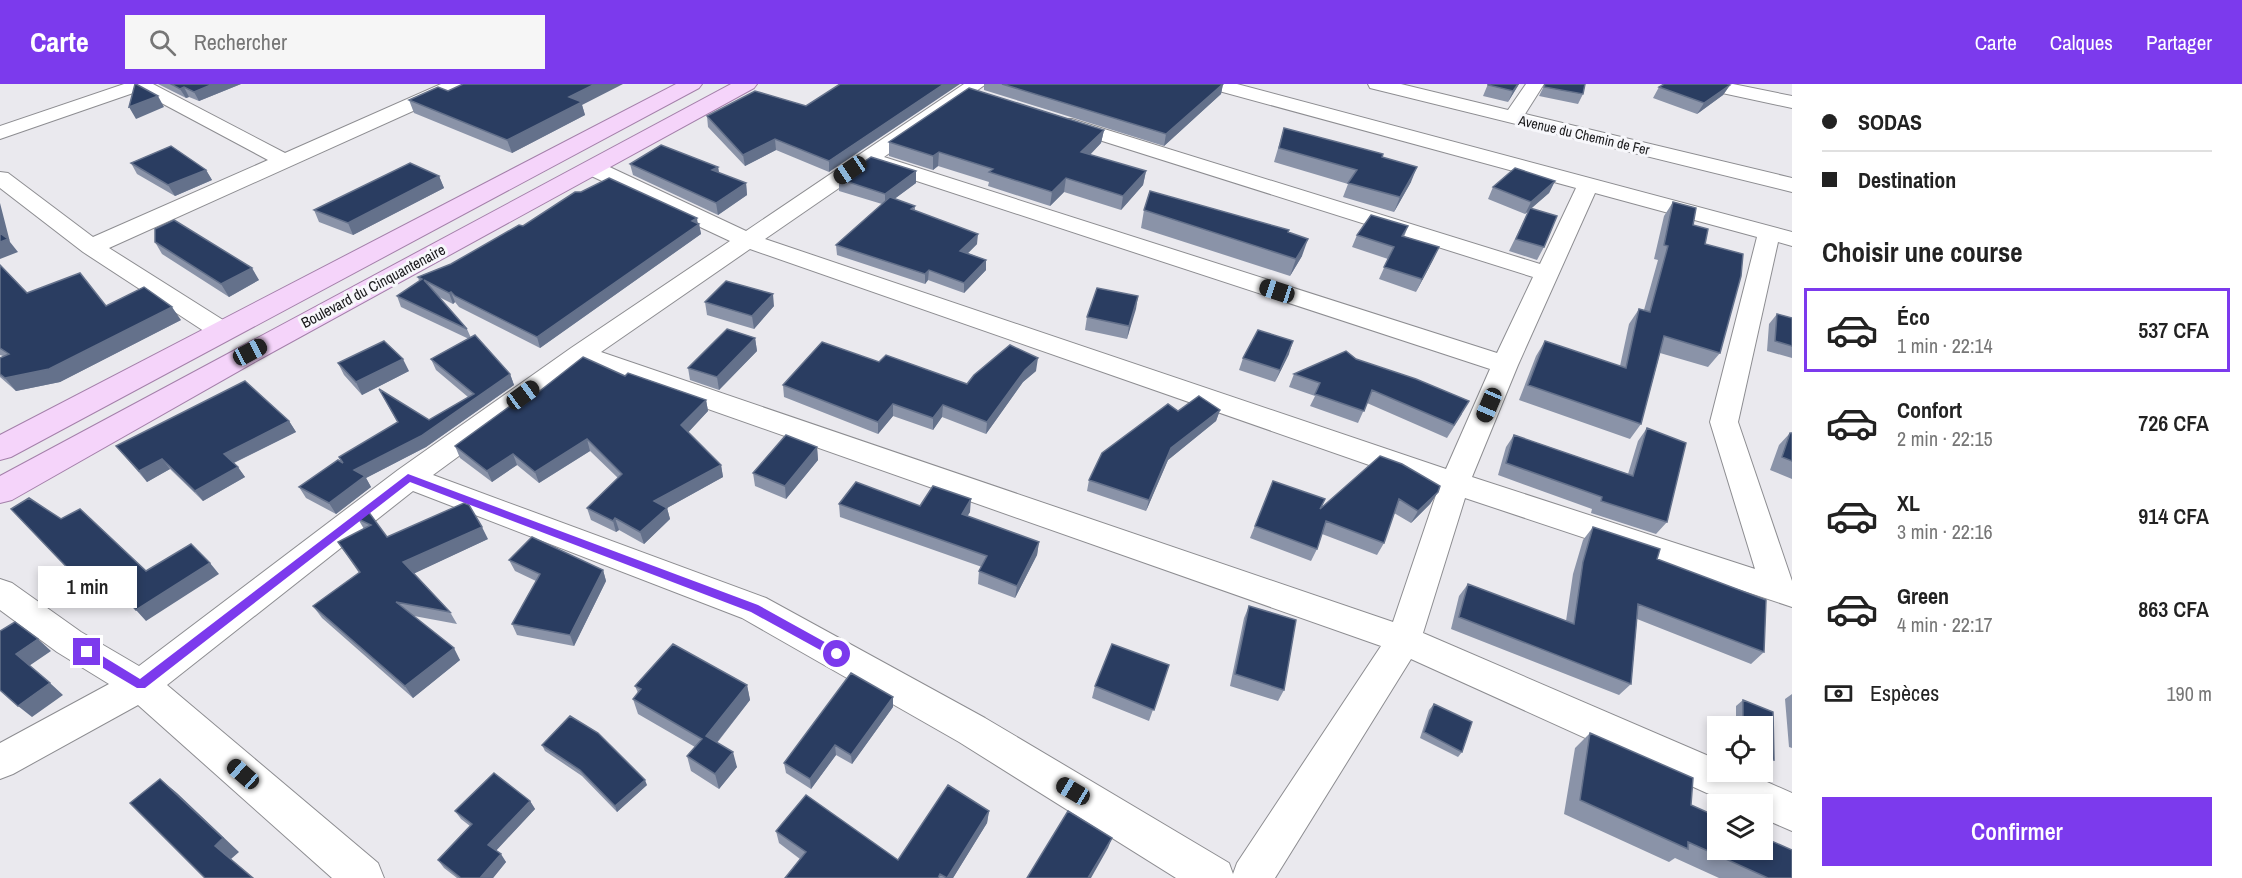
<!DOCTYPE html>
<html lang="fr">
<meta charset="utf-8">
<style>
body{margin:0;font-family:"Archivo Narrow",sans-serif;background:#f6f6f6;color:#222;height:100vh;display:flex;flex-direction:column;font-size:22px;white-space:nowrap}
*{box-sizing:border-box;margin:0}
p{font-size:20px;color:#767676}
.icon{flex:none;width:33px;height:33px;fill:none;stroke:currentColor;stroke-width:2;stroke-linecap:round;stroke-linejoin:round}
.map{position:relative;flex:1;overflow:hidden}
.panel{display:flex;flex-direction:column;background:#fff;width:450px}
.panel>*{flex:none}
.hud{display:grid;align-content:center;height:132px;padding:0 30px;background:#fff}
.buttons{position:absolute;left:1707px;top:632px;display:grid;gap:12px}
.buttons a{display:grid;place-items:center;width:66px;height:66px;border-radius:0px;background:#fff;box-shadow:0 3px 9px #0003;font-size:30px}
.end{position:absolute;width:27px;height:27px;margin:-14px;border:8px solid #7c3aed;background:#fff;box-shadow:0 0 0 3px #fff}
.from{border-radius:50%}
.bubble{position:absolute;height:42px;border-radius:0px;background:#fff;box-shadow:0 3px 9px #0003;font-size:20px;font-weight:600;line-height:42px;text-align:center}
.car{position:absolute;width:18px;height:36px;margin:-18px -9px;border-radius:8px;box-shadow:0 0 4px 2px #0007;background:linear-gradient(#222 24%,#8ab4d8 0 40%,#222 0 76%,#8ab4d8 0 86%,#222 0)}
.hud b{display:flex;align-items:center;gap:21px;height:57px;font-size:22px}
.hud b+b{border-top:2px solid #e0e0e0}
.hud i{width:15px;height:15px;background:#222}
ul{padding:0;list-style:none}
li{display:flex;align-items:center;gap:18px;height:84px;margin:0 12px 9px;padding:0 18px;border:3px solid transparent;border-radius:0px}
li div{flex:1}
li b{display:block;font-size:22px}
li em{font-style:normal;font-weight:600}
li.active{border-color:#7c3aed}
li>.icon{width:54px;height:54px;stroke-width:1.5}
h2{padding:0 30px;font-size:27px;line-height:72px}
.pay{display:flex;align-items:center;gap:15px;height:66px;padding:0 30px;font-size:22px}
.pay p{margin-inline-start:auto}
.cta{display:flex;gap:12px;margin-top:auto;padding:12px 30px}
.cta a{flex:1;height:69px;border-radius:0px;background:#7c3aed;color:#fff;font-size:24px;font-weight:600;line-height:69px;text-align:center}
header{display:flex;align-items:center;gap:36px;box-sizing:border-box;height:84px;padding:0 30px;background:#7c3aed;color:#fff}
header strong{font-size:28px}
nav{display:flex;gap:33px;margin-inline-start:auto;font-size:21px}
.search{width:420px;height:54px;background:#f6f6f6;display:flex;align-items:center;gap:15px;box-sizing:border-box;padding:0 21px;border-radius:0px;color:#767676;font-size:22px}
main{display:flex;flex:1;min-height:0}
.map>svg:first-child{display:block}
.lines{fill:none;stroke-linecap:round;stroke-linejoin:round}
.minor-casing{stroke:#8d8d91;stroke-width:2}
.major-casing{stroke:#a480aa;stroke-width:2}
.minor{fill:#fff;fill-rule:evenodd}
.major{fill:#f5d4fa;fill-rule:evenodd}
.wall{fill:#8a93a8}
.shaded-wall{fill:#64718b}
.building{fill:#2a3d61;stroke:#64718b;stroke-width:1.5}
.route{fill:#7c3aed}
.labels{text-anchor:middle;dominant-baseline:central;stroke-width:6;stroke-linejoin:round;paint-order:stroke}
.far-street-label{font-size:14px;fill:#19191b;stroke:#f7f7fb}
.street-label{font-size:15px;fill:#19191b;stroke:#f7f7fb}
</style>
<header>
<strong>Carte</strong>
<div class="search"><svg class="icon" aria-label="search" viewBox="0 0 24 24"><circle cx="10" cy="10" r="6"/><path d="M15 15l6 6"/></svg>Rechercher</div>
<nav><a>Carte</a><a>Calques</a><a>Partager</a></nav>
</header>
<main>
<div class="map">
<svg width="1792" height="794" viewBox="0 0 1792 794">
<rect width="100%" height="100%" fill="#eae9ee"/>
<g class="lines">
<g class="minor-casing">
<path id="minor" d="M124,0H153L285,69L441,0H466L464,4L109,164L231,241L235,247L231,253L222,255L213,253L83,168L0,104V88L8,89L93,153L268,76L139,7L0,55V42Z
M964,0H986L884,73L1497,269L1533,193L1058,43L1055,39L1058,35H1072L1540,180L1576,104L1208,4L1206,0H1237L1792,148V162L1778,158L1738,338L1792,497V523L1465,414L1423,549L1718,676V687H1742L1792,709V747L1762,734V720H1731L1411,575L1275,794H1176L959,658L742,534L413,407L167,601L378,779L384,794H332L138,621L13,690L0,695V659L109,600L57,568L0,526V495L12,499L81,548L139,582L398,386L571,264L730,157L585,89L582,84L585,79L593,78L601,79L746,147ZM871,82L1490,285L1446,385L765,155ZM1595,109L1757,153L1710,338L1755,485L1472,393L1518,281ZM750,165L1438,405L1393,538L601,268ZM583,281L1381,562L1237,779L1233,790L1229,779L985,634L766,514L433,391Z
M1368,0H1401L1508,26L1526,0H1544L1525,30L1792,94V108L1370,4Z
M1697,0H1733L1792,12V24L1699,4Z"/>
</g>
<g class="major-casing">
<path id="major" d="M676,0H702L699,4L11,373L0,376V351Z
M731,0H757L754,4L260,275L12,416L0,419V392Z"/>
</g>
<use href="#minor" class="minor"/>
<use href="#major" class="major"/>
</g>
<path class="wall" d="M158,0H241L199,17L189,13L186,14Z
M840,0L829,88L776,66L745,82L708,43L707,32L806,22Z
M984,0H1223L1221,10L1164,62L984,6Z
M1488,0H1519L1508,18L1483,12Z
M1545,0L1583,10L1578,20L1539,12Z
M1730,1L1723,11L1697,30L1653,14L1659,3Z
M448,7L582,21L585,31L512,69L414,29L409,16Z
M1284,44L1382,73L1411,98L1394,128L1343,113L1348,100L1274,78Z
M1104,46L1101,59L1090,71L1146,87L1143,101L1121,126L1064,108L1050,122L988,102L989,98L938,82L933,86L889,72V58Z
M131,79L206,86L212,96L175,112L137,90Z
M630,80L718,83L719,89L746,99L747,111L718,131L633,91Z
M439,92L444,104L353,151L319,138L314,126Z
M839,95L916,99L894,115L915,122V127L977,160L968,169L986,176V186L964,209L928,196L925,200L837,171L836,161L882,120L839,107Z
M1555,97L1549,109L1531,124L1544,163L1537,176L1509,167L1529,126L1525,130L1488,115L1493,103Z
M1673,118L1693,141L1705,160L1720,269L1708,283L1660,269L1641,340L1630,355L1519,316L1536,272L1545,257L1620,282L1629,240L1639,225L1644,226L1658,176L1654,175L1664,132Z
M1144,126L1289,148L1302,172L1290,192L1141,144Z
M697,139L699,140L701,150L540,264L459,223L455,218L453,220L437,212L467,245L471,254L510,290L514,301L426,363L366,394L371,403L336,430L306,414L299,403L343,379L397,338L379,305L429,336L468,313L436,286L431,275L469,255L401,223L397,212L419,197L418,193L451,180L523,142Z
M1408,142L1404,153L1439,163L1416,208L1379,195L1388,175L1352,163L1357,151Z
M155,158L259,196L229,213L162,170Z
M0,181L27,209L106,222L181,236L60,298L16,307L0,293V274L3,272L0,271Z
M1138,212L1127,255L1085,246L1087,233Z
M705,218L774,222L754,245L707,231Z
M1777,230L1792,234V274L1767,267L1769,240Z
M755,254L757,267L719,306L690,296L688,284Z
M1289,270L1275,298L1239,286L1243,274Z
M1356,275L1462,330L1447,354L1367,319L1358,339L1310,322L1315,312L1289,303L1294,290Z
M879,278L967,300L1036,287L1023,298L986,350L942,333L933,346L893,332L878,350L784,313L783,301Z
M338,279L409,287L362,311L344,291Z
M625,292L706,316L708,327L688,348L721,381L723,393L667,424L670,435L644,460L619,446L616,448L591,436L587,424L618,394L590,367L539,399L517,381L492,398L460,374L455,362L532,313Z
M1220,326L1216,337L1168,376L1146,427L1087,407L1089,396L1178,327Z
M289,337L296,348L234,379L245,393L203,417L170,385L147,398L116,362Z
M1647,344L1667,438L1656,450L1591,429L1592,425L1498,391L1506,363L1514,351L1628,390L1638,357Z
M1790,349H1792V395L1770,386L1779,361Z
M817,363L818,376L786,415L755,402L753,389Z
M1273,397L1320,425L1438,408L1430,420L1411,439L1394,429L1384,459L1377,471L1322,450L1317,465L1311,477L1250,454Z
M839,420L920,422L970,428L967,432L1039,458L1037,471L1015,514L978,500L979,487L982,483L840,433Z
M368,427L387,453L488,455L414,489L450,528L457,540L414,532L460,576L413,614L322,534L313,522L359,489L338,458L364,445L358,435Z
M1593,443L1657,475L1764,568L1751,580L1637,535L1631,600L1619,611L1451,545L1459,512L1468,500L1566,537L1573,490L1583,456Z
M509,476L603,486L606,497L574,562L517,551L512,540L536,497L515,487Z
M1249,522L1284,606L1278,617L1230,602L1244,534Z
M1169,581L1149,637L1092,614L1095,602Z
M747,601L750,616L717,659L737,683L719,705L691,687L687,672L695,663L638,630L633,615L638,609L635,602Z
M1792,610V664L1789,663L1785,615Z
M1743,616L1773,628L1774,676L1767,682L1762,680V642H1736V622Z
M1434,620L1462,668L1458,673L1420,654L1429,626Z
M893,623L852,680L836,671L811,705L786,689L784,679Z
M1590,649L1691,721L1792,794H1719L1675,774L1669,778L1564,730L1575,664Z
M542,661L647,701L617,728L582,692L545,667Z
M530,717L535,725L496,766L506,778L493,794H457L444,784L438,776L470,742L461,735L455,727Z
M989,727L987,739L953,794H785L800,775L779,759L776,747L898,776Z"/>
<path class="shaded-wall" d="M213,0H241L199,17L194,8Z
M595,0H623L582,21L585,31L512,69L507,56L569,13Z
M944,0H960L829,88V77Z
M1223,0L1221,10L1164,62L1166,50Z
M1518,0H1519L1508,18L1513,7Z
M1730,1L1723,11L1697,30L1704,19Z
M184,3L189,13L186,14L180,5Z
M158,12L164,23L136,35L129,23Z
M1104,46L1101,59L1079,82L1081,68Z
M775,55L776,66L745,82L743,71Z
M939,68L938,82L933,86V72Z
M718,83L720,95L712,86Z
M1417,83L1411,98L1394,128L1400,113Z
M206,86L212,96L175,112L168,101Z
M916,87V99L885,122V110Z
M1146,87L1143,101L1121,126L1123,112Z
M439,92L444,104L353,151L348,139Z
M1066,94L1064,108L1050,122L1052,108Z
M1555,97L1549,109L1525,130L1531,118Z
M746,99L747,111L718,131L716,119Z
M0,119L10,158L18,168L0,175Z
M697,134L698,141L699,140L701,150L540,264L537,253Z
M978,150L977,160L960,177V167Z
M1308,155L1302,172L1290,192L1296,175Z
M1439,163L1433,176L1416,208L1422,195Z
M986,176V186L964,209V199Z
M252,184L259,196L229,213L221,200Z
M929,186L928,196L925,200V190Z
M451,208L455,218L453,220L449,209Z
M773,210L774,222L754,245L752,232Z
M1138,212L1136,225L1127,255L1129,242Z
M172,223L181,236L60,298L16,307L5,294Z
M755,254L757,267L719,306L717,293Z
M1293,257L1289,270L1275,298L1280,286Z
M1038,274L1036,287L1023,298L986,350L987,338L1025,286Z
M403,275L409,287L362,311L356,298Z
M510,290L514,301L426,363L366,394L371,403L336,430L329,419L354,386Z
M706,316L708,327L684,353L681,341Z
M893,320V332L878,350V338Z
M943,321L942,333L933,346V334Z
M1220,326L1216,337L1168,376L1146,427L1149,416L1171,364Z
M289,337L296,348L231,380L224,370Z
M587,355L590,367L539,399L535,388Z
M817,363L818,376L786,415L785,402Z
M513,370L517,381L492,398L487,387Z
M162,375L170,385L147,398L139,387Z
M721,381L723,393L667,424L670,435L644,460L640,448L654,417Z
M238,383L245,393L203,417L195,407Z
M1438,408L1430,420L1411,439L1418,427Z
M971,415L970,428L961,443L962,430Z
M615,434L619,446L616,448L613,437Z
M482,443L488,455L411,491L403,478Z
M1039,458L1037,471L1015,514L1017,502Z
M210,479L219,490L146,537L136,526Z
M603,486L606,497L574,562L570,551Z
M102,489L113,500L94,512L83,500Z
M38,555L51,567L29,582L16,570Z
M454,564L460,576L413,614L405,602Z
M50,599L63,611L32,633L18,622Z
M747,601L750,616L710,667L706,652Z
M893,613V623L852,680L851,671Z
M835,661L836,671L811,705L810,695Z
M733,668L737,683L719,705L715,690Z
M160,695L177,709L239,768L231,775L215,762Z
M645,696L647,701L617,728L615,722Z
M530,717L535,725L494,769L488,761Z
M989,727L987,739L953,794H947Z
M1112,754L1108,764L1091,794H1088Z
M501,770L506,778L493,794H480Z"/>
<path class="building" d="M135,0H136L158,12L129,23Z
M171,0H213L194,8L184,3L180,5Z
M463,0H595L569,13L582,18L507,56L409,16L438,3L448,7Z
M840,0H944L829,77L775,55L743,71L707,32L755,7L806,22Z
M1002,0H1223L1166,50Z
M1488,0H1518L1513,7L1488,1Z
M1545,0H1585L1583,10L1544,3Z
M1664,0H1727L1730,1L1704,19L1659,3Z
M969,4L1104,46L1081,68L1146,87L1123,112L1066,94L1052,108L989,88L993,85L939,68L933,72L889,58Z
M1284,44L1383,70L1382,73L1417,83L1400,113L1348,99L1357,86L1279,64Z
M661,61L718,83L712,86L746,99L716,119L630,80Z
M171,62L206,86L168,101L131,79Z
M871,73L916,87L885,110L839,95Z
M410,79L439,92L348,139L314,126Z
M1515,84L1555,97L1531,118L1493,103Z
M609,94L697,134L692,137L699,140L537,253L455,212L451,208L449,209L424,196L467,245L397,212L422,195L418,193L451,180L519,141L523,142L575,108H581Z
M1150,107L1289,146L1288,148L1308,155L1296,175L1144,126Z
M890,113L915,122L911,125L978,150L960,167L986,176L964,199L929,186L925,190L836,161Z
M1673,118L1696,124L1693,141L1708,145L1705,160L1743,170L1741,192L1720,269L1664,252L1641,340L1528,301L1545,257L1626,284L1639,225L1650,228L1668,162L1664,161Z
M1530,124L1557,132L1544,163L1516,155Z
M1371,131L1408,142L1402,152L1439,163L1422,195L1384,183L1394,163L1357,151Z
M174,136L252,184L221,200L155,158V145Z
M0,149L8,155L0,158Z
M0,181L27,209L80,189L106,222L144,203L172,223L49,285L5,294L0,290V274L9,270L0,264Z
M726,197L773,210L752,232L705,218Z
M1097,204L1138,212L1129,242L1087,233Z
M1777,230L1792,234V262L1775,257Z
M727,245L755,254L717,293L688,284Z
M1258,246L1293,257L1280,286L1243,274Z
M475,251L510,290L421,352L354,386L365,392L329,419L299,403L338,376L343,379L339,373L398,338L379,305L429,336L474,310L431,275Z
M384,257L403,275L356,298L338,279Z
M822,258L879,278L886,271L967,300L974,291L1010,261L1038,274L1025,286L987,338L943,321L933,334L893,320L878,338L783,301Z
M1346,267L1356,275L1416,295L1469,317L1454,341L1372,306L1364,327L1315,310L1320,299L1294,290Z
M583,273L625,292L628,289L706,316L681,341L721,381L654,417L667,424L640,448L615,434L613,437L587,424L622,390L587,355L535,388L513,370L487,387L455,362L528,309L532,313Z
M245,297L289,337L224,370L238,383L195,407L162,375L139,387L116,362Z
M1199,312L1220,326L1171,364L1149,416L1089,396L1102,369L1168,320L1178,327Z
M1647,344L1686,359L1667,438L1601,417L1602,413L1506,379L1514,351L1633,392Z
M1790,349H1792V377L1782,373Z
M786,351L817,363L785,402L753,389Z
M1380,372L1402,380L1440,402L1438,408L1418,427L1399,415L1384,459L1326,437L1317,465L1255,442L1273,397L1325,415L1320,425Z
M856,398L920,422L933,402L971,415L962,430L1039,458L1017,502L979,487L987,472L839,420Z
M29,414L61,435L80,425L146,487L191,460L210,479L136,526L102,489L83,500L11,425Z
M464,419L469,421L482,443L403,478L450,528L396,518L454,564L405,602L313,522L360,488L338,458L371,441L358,435L368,427L387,453Z
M1593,443L1660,465L1657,475L1766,516L1764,568L1638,520L1631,600L1459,533L1468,500L1574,540L1583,478Z
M532,453L603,486L570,551L512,540L540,490L509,476Z
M1249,522L1296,536L1284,606L1235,590Z
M15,538L38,555L16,570L50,599L18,622L0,606V547Z
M673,560L747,601L706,652L733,668L715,690L687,672L702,655L633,615L641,605L635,602Z
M1112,560L1169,581L1154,626L1095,602Z
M851,589L893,613L851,671L835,661L810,695L784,679Z
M1743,616L1773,628L1774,676L1762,672V642H1743Z
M1434,620L1472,638L1462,668L1424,648Z
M570,632L598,649L645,696L615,722L580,686L542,661Z
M1590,649L1693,694L1691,721L1718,733V765H1762V753L1792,766V794H1768L1688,758V765L1580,716Z
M494,689L530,717L488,761L501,770L480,794H461L438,776L472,740L455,727Z
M160,695L223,754L215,762L253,794H205L130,719Z
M948,701L989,727L947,794L940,790L938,794H785L806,768L776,747L806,711L898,776Z
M1068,727L1112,754L1088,794H1027Z"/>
<path class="route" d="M408,390L758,521L841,567L843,570L841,573H833L751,528L410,398L145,604H137L83,572V565H91L140,595Z"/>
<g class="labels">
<g class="far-street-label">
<text transform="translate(1584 51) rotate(13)">Avenue du Chemin de Fer</text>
</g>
<g class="street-label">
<text transform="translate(373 202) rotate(-28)">Boulevard du Cinquantenaire</text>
</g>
</g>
</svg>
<div class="buttons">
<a><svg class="icon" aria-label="locate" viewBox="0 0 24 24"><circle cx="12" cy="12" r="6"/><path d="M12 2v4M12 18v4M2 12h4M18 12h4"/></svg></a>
<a><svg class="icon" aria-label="layers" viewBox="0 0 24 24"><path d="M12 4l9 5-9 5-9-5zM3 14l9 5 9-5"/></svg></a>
</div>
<i class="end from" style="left:837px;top:570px"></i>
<i class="end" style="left:87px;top:568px"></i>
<div class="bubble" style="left:38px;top:482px;width:99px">1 min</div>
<i class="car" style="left:850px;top:86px;rotate:236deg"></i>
<i class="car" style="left:1277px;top:207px;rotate:288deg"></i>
<i class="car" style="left:250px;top:268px;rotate:62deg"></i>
<i class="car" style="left:523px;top:311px;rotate:54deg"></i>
<i class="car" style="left:1489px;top:321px;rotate:203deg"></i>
<i class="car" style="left:243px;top:690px;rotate:311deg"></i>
<i class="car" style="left:1073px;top:707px;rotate:301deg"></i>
</div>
<section class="panel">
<div class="hud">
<b><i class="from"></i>SODAS</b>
<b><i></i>Destination</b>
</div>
<h2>Choisir une course</h2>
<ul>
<li class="active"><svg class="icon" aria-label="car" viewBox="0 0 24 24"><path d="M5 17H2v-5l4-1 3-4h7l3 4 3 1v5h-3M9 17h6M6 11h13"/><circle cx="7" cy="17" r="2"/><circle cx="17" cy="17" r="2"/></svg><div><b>Éco</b><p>1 min · 22:14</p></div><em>537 CFA</em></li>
<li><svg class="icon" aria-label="car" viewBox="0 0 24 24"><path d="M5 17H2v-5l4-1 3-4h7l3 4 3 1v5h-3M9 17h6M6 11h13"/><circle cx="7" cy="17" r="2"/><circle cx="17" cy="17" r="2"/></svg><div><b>Confort</b><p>2 min · 22:15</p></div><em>726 CFA</em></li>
<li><svg class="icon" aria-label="car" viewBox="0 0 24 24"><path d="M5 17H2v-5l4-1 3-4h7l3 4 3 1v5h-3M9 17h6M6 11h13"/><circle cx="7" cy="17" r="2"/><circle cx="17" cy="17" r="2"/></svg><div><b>XL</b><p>3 min · 22:16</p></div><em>914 CFA</em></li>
<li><svg class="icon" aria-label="car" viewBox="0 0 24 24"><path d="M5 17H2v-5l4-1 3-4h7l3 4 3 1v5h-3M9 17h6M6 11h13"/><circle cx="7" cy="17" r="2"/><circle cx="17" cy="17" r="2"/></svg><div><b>Green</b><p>4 min · 22:17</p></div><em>863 CFA</em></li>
</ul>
<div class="pay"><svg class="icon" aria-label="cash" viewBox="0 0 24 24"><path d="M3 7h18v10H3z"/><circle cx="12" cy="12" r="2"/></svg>Espèces<p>190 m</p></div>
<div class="cta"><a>Confirmer</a></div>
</section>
</main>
